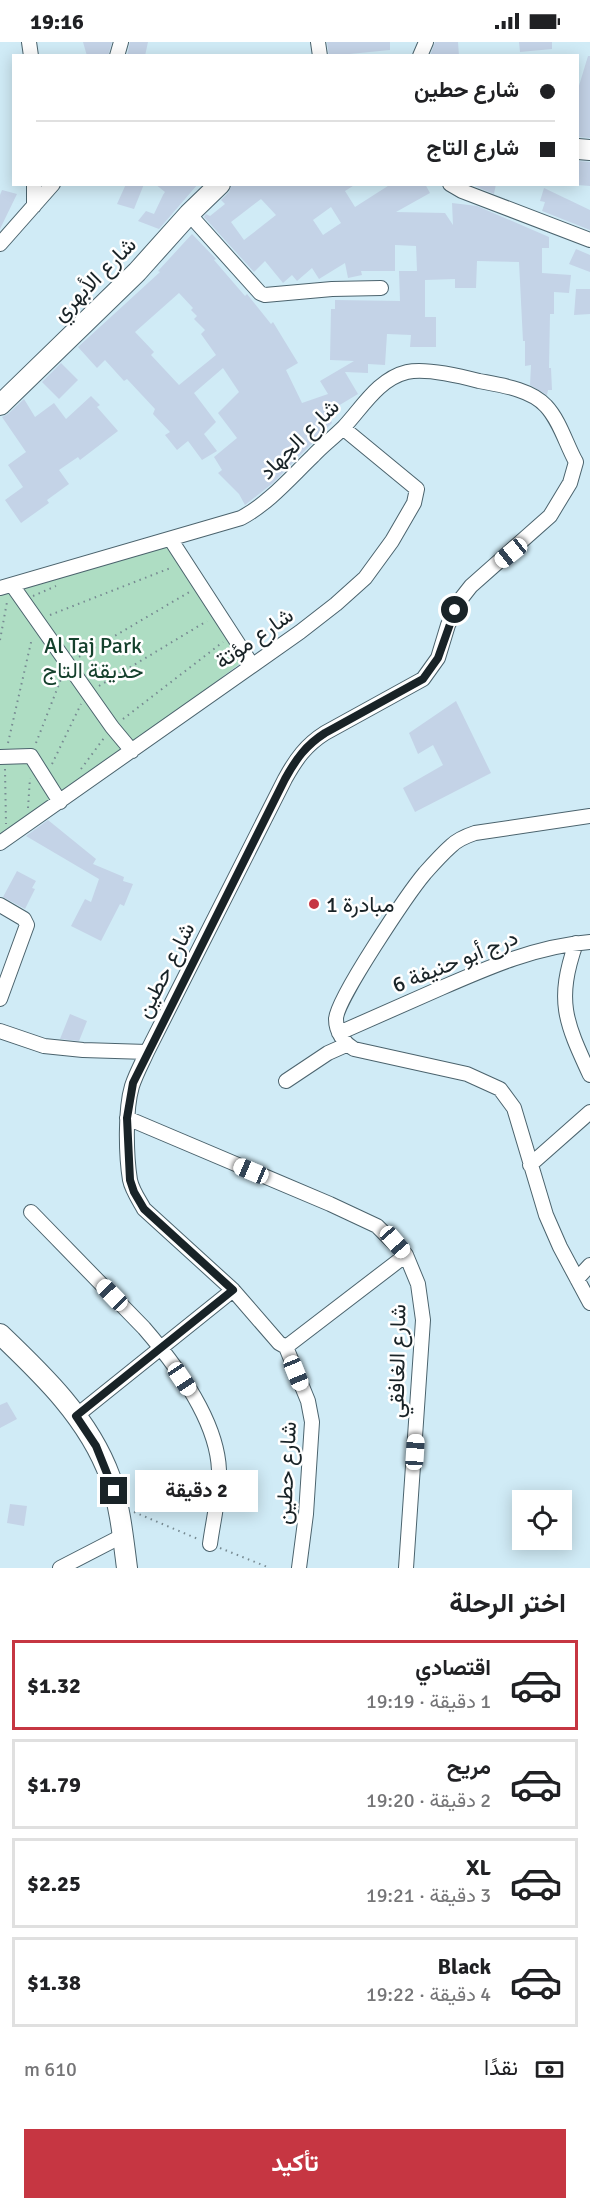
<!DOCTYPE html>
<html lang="ar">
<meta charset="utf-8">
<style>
body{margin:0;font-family:Signika,Vazirmatn,sans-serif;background:#f6f6f6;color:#202124;direction:rtl;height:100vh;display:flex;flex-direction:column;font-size:22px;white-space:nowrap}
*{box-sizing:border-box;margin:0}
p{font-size:20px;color:#757577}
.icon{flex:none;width:33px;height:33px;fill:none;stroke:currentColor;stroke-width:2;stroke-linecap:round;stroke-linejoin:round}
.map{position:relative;height:1526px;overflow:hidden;direction:ltr}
.side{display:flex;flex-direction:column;background:#fff;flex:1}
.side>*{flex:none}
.guide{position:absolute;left:12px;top:12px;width:567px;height:132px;border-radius:0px;box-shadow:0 3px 15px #0003;direction:rtl;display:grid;align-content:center;height:132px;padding:0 24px;background:#fff}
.fabs{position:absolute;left:512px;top:1448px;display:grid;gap:12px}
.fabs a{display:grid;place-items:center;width:60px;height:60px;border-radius:0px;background:#fff;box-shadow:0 3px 15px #0003;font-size:30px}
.end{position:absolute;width:27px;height:27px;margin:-14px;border:8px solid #192327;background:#fff;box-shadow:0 0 0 3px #fff}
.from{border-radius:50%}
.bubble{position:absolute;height:42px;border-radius:0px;background:#fff;box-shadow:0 3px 15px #0003;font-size:20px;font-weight:700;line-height:42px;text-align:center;direction:rtl}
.car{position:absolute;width:18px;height:36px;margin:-18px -9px;border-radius:8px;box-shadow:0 0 4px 2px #0007;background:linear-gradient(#fff 24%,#345 0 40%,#fff 0 76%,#345 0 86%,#fff 0)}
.guide b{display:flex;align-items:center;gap:21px;height:57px;font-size:22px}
.guide b+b{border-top:2px solid #e0e0e0}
.guide i{width:15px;height:15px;background:#202124}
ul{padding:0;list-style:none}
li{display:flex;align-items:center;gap:18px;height:90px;margin:0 12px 9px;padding:0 12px;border:3px solid #e0e0e0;border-radius:0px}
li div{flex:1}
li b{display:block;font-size:22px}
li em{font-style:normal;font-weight:700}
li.current{border-color:#c63642}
li>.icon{width:54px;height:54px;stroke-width:1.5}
h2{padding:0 24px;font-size:27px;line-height:72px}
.pay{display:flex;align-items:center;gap:15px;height:66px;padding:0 24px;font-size:22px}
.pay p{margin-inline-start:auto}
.cta{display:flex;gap:12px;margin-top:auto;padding:12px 24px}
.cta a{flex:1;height:69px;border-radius:0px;background:#c63642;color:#fff;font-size:24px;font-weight:700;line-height:69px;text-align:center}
.status{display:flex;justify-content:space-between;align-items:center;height:42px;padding:0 30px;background:#fff;direction:ltr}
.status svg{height:16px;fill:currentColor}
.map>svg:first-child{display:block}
.green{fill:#aeddc3}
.building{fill:#c4d3e7;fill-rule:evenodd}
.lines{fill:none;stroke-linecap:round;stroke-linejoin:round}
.street-casing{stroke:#4b636d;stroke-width:16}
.secondary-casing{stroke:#4b636d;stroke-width:22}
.path{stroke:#778a92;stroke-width:2;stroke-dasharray:1.5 4.5;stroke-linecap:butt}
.street{stroke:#fff;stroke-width:14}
.secondary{stroke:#fff;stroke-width:20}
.route{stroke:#192327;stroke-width:8}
.poi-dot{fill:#c63642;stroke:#fff;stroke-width:2}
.labels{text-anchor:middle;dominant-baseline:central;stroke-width:5;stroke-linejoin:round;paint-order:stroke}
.street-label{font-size:22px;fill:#192327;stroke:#fff}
.park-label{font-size:22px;fill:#15412d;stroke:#fff}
.poi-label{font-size:22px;fill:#192327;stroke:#fff;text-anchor:start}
</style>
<div class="status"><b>19:16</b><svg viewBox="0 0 49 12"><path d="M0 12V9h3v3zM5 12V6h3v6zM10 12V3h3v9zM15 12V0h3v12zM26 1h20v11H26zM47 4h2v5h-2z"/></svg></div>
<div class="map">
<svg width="590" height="1526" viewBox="0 0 590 1526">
<rect width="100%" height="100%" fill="#d0ebf6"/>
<path class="green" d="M169,497L242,620L128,707L0,799V545Z"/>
<path class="building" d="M83,0H112L108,14H87Z
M130,0H148L145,14H127Z
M327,0H390V8L329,14Z
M435,0H458L459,14H430Z
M519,0H552V7L520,10Z
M588,14H590V96L578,95V47Z
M578,119L590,120V144L578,143Z
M126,142H144L134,167L117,162Z
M155,142H198L159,187L138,179L146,169L154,172L163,153L165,150Z
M232,142H356L345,149L355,165L391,142H425L430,151L396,170L445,171L453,183L452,161L477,164L549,195V206H542V231L571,233L569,251L554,250V272H550L549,326H551L552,348H548L547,353L530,343L531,323L525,324V299H523L519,220L477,219L476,246H455V237L425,238V275H436V305H410L411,293L387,292L385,323L368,322V331L345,330L358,352L328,370L332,381L273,441L245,463L239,452L218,431L222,428L214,415L237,396L218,371L239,350L223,326L194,351L216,380L204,392L217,409L202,418L188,399L177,408L165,393L170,390L153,372L155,367L127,337L124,339L105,318L97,326L78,305L160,230L158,229L192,192L216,217L214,218L245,254L247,252L271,282L273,280L298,321L286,328L302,361L328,352L320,339L354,319L330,318L331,267H335V258L400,259L399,229H417L416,204L395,203V229H361L362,233L348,236L345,221L319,237L312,226L297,239L292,233L283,241L265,219L254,230L204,175L206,172L210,174L225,162L221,158L229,150ZM261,157L276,173L244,198L231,180ZM331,165L341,181L323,193L313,178ZM179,251L193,266L191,268L197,274L194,277L205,288L201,292L216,313L179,343L151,313L154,310L135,290Z
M470,142H496L494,152Z
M544,146L590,168V188L542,169L545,160L540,159Z
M2,148L17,152L0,187V153Z
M576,207L590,213V230L569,222Z
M576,247H590V272L574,273Z
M61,321L78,338L59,357L42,340Z
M91,354L100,363L97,365L118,389L80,418L78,415L59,428L69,442L47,458L49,461L21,481L5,458L23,445L8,423L26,410L2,375L8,372L24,357L35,375L54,361L66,377Z
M456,659L491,731L415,770L403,746L443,723L433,703L418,712L409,691Z
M48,778L96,817L93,822L124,835L123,839L133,842L124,864L120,862L101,899L71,884L85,857L91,860L99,837L26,794Z
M17,829L36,839L32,846L35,847L25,867L3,855Z
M70,972L87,979L79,999L60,997Z
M7,1360L17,1377L0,1386V1363Z
M10,1462L27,1464L24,1484L7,1481Z"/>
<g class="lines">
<g class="street-casing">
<path id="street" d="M29,0L31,14
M318,0L320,14
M117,14L121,0
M420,14L426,0
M450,142L462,149L590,198
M34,164V142
M189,172L260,251L265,253L332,247L381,246
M0,202L53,142
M171,498L252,623
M12,543L112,685L132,709
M0,546L241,476C269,461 290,436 313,414C322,404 333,396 343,386C362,366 378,337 407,330C425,326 460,334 479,339C500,343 531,347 546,364C560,379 566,402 576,420
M0,715L31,714L60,760
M590,774L475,791C466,794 458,797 451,804C442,812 433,822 425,831C409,850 336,958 336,977C336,990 344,1001 354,1007L467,1032L500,1047L514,1066L546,1173L560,1205L590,1261
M0,801L300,590L336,562L365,536L392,499L414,461L417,447L343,386
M0,863L24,877L27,883L0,957
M576,901C556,959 565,979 590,1033
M0,989L44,1004L83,1008L147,1010
M339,991C373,976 407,961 441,946C489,925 537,904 590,900
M286,1039L328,1011L346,1003
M127,1076L330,1162L377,1184L406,1213L418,1242L423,1278L406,1526
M530,1123L590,1070
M31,1170L144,1286C176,1323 217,1378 219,1428C220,1452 213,1479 210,1502
M577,1237L590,1223
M286,1305L406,1213
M76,1374L233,1248
M60,1526L122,1494
M299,1526L306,1472L312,1380L308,1359L286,1305L279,1301L233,1248L144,1167C139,1158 132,1148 130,1138C126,1113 125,1068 132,1044C136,1032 142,1021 147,1010L285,737C296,717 306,703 325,691L423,637L438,616L448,583L460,558L471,544L550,474L570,441L576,420"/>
</g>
<g class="secondary-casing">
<path id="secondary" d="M578,107L590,108
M0,363L137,230L189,172L220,142
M0,1292C43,1333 89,1377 110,1435C120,1464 123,1495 127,1526"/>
</g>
<path class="path" d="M33,554L56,544
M50,573L173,525
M0,598L7,560
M79,615L191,549
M99,644L207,579
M123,677L223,600
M8,701L32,596
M36,701L61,637
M52,722L81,662
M5,727L6,782
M81,727L104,696
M28,766L30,736
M134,1470L198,1497
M220,1506L270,1526"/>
<use href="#street" class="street"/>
<use href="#secondary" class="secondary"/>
</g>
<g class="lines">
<path class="route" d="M114,1449L96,1404L76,1374L233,1248L144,1167L134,1150L130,1138L127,1076L133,1041L285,737C296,717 306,703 325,691L423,637L438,616L455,568"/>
</g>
<circle class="poi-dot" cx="314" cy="862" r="6"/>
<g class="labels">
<g class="street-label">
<text transform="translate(94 237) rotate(-45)">شارع الأبهري</text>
<text transform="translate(299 397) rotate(-45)">شارع الجهاد</text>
<text transform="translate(254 596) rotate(-35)">شارع مؤتة</text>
<text transform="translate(455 919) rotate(-22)">درج أبو حنيفة 6</text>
<text transform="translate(165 928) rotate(-63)">شارع حطين</text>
<text transform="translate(397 1319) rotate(-89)">شارع الغافقي</text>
<text transform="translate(286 1431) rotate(-87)">شارع حطين</text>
</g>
<g class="park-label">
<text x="93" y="603">Al Taj Park<tspan x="93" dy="25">حديقة التاج</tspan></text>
</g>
<g class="poi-label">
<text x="326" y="862">مبادرة 1</text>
</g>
</g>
</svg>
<div class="fabs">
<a><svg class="icon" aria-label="locate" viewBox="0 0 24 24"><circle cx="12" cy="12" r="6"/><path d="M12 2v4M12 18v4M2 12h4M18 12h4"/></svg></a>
</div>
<i class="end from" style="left:455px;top:568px"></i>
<i class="end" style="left:114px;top:1449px"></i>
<div class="bubble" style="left:135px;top:1428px;width:123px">2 دقيقة</div>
<i class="car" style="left:511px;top:511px;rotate:231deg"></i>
<i class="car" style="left:251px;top:1129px;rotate:293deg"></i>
<i class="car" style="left:395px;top:1200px;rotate:139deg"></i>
<i class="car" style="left:112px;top:1253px;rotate:316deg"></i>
<i class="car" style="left:296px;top:1331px;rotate:158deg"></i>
<i class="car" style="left:182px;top:1337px;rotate:146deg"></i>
<i class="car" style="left:415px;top:1410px;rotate:4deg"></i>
<div class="guide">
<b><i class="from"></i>شارع حطين</b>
<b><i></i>شارع التاج</b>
</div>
</div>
<section class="side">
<h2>اختر الرحلة</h2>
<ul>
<li class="current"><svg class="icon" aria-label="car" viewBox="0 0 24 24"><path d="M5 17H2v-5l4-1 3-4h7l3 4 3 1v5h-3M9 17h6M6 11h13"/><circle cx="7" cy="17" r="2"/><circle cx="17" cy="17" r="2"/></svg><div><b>اقتصادي</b><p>1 دقيقة · 19:19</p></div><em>$1.32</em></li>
<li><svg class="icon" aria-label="car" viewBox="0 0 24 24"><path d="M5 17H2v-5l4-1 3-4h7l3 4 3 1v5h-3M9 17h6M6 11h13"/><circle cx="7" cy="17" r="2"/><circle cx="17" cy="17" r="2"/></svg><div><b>مريح</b><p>2 دقيقة · 19:20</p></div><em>$1.79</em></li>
<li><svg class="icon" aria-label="car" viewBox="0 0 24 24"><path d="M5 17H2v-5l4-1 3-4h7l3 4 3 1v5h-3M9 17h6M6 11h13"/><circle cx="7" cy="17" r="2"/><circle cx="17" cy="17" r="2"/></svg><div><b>XL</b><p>3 دقيقة · 19:21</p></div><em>$2.25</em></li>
<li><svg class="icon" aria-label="car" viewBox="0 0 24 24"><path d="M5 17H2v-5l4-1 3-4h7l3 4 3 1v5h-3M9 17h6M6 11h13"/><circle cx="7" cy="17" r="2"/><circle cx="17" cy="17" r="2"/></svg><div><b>Black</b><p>4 دقيقة · 19:22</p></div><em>$1.38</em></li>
</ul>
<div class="pay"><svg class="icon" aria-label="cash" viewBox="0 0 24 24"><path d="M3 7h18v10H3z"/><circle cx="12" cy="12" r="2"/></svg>نقدًا<p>610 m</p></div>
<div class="cta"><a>تأكيد</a></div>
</section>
